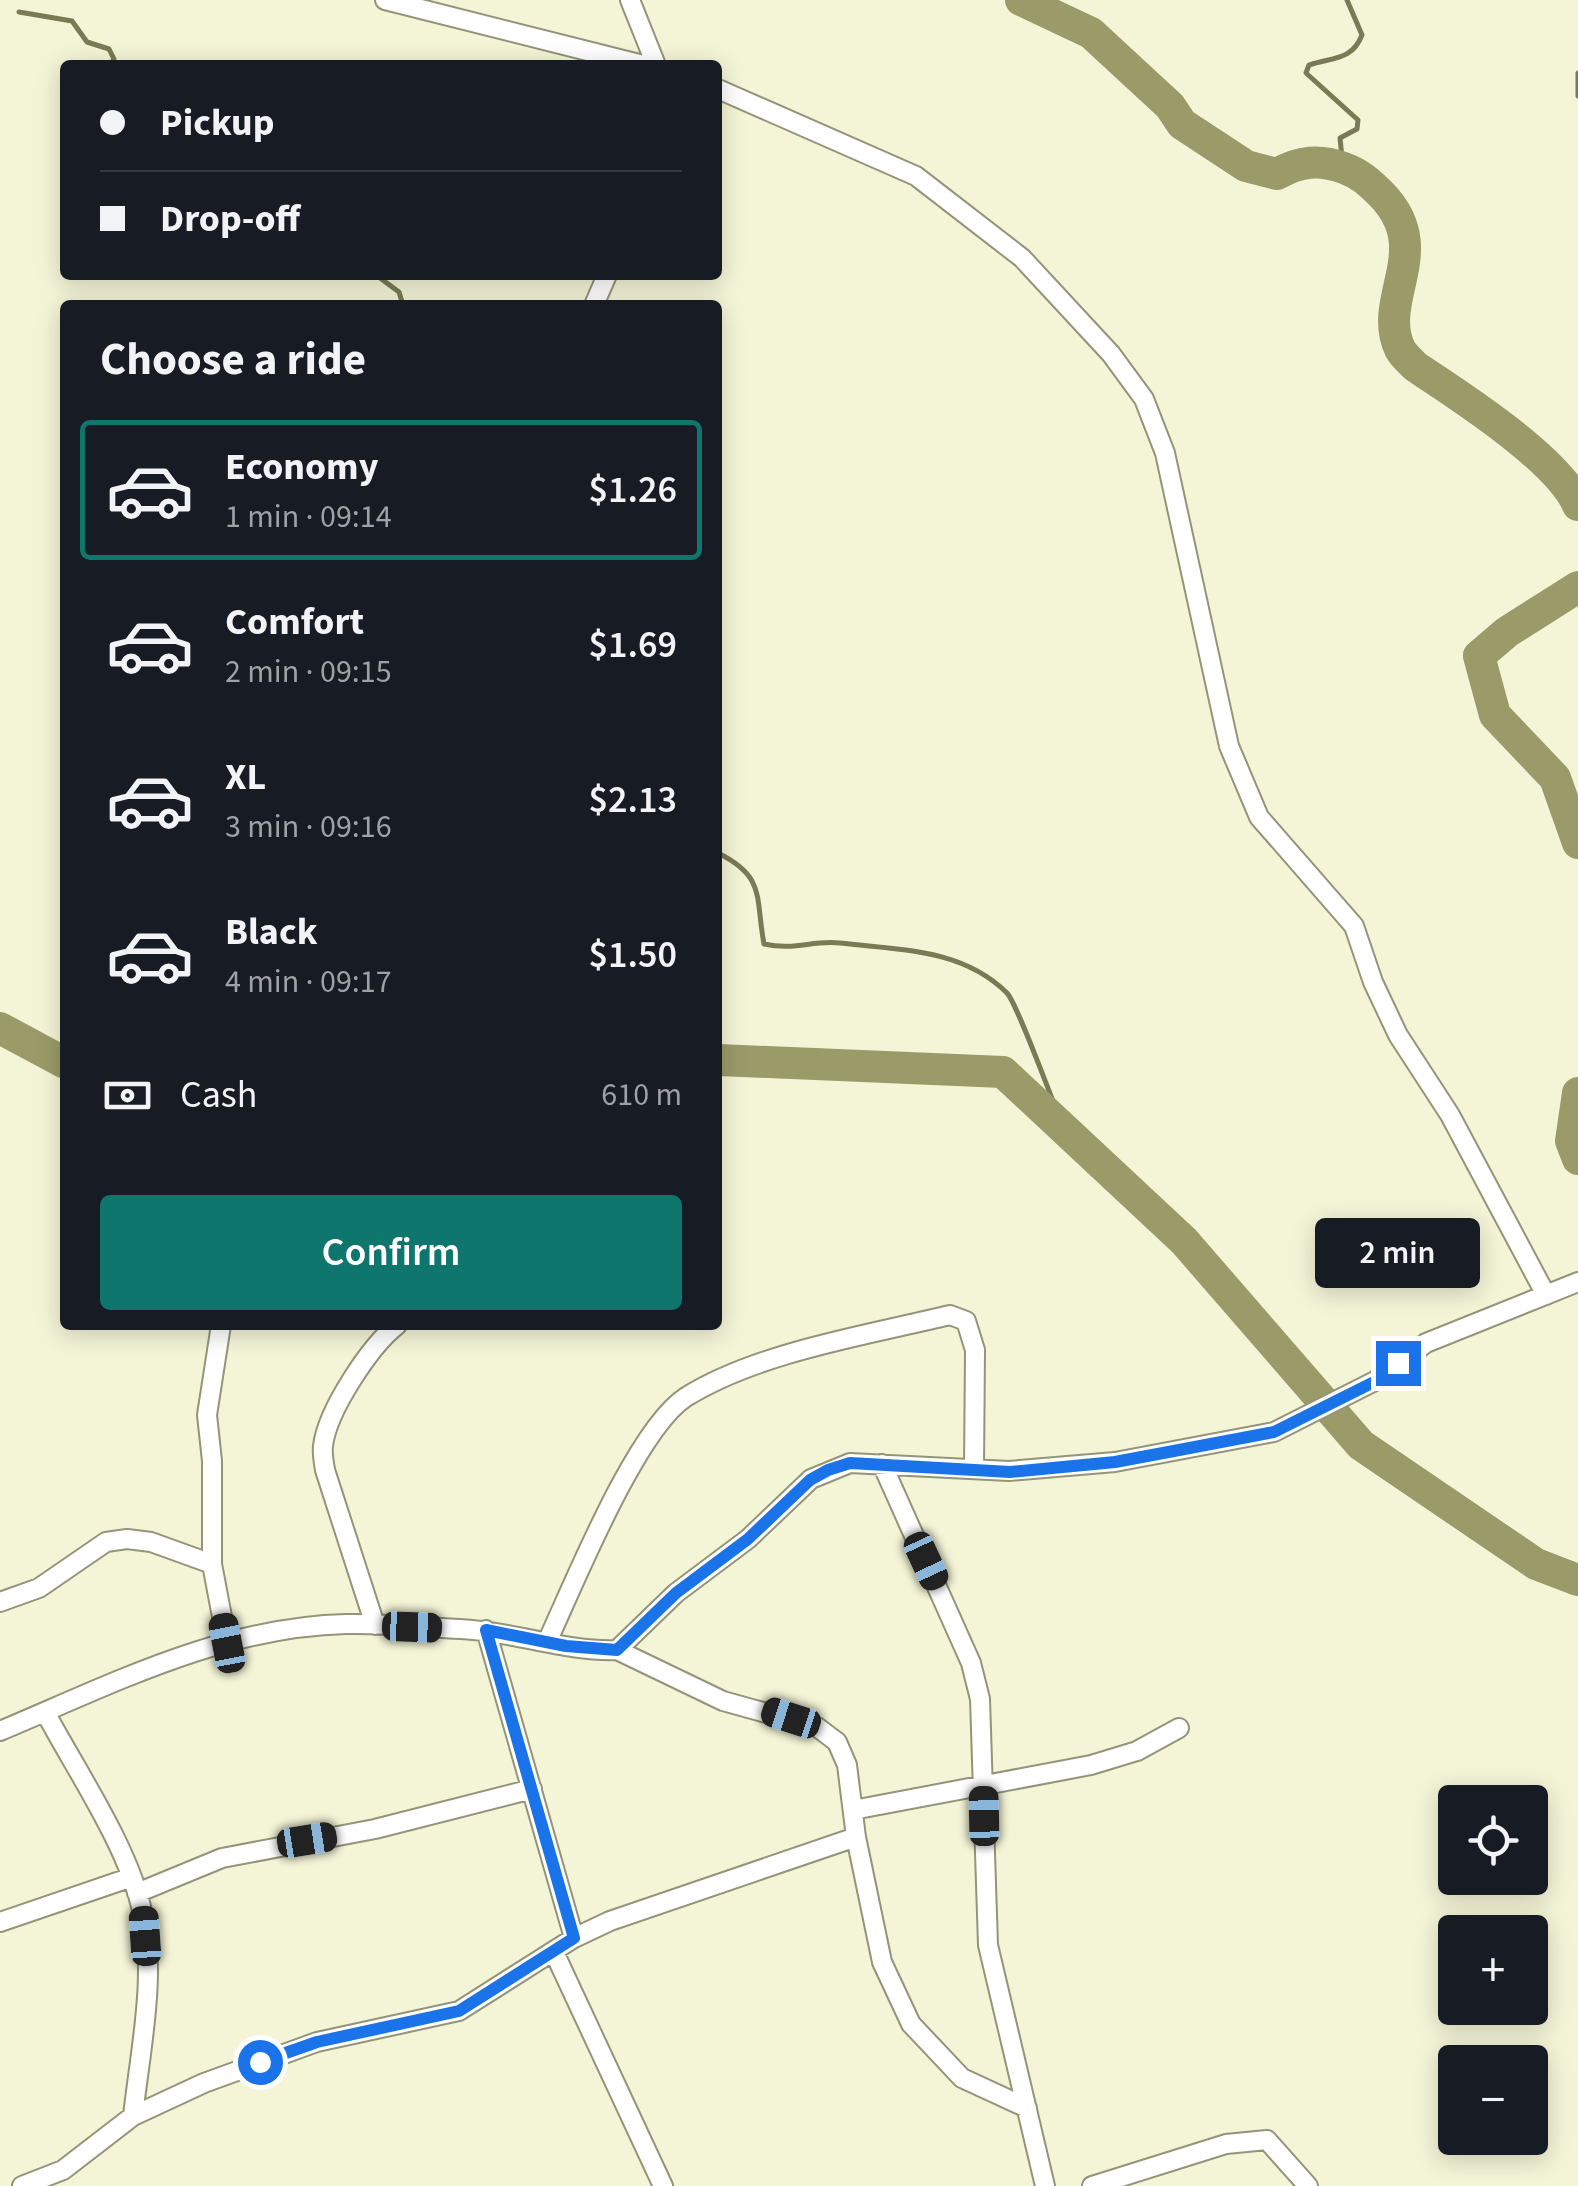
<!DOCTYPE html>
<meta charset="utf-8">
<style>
body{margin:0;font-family:"Source Sans 3",sans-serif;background:#20242c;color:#f1f3f6;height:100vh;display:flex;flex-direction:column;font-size:38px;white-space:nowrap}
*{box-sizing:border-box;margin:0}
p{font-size:32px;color:#9ea1a6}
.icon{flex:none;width:55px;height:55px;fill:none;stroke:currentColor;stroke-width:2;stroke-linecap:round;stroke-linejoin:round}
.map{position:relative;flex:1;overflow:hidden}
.panel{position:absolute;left:60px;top:300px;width:662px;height:1030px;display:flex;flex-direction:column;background:#171b24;border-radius:10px;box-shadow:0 5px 25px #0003}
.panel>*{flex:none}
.hud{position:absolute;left:60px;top:60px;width:662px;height:220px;border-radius:10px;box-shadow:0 5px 25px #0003;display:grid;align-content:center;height:220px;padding:0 40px;background:#171b24}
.buttons{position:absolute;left:1438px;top:1785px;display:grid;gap:20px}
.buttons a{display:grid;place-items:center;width:110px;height:110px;border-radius:10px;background:#171b24;box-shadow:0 5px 25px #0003;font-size:50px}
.end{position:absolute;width:45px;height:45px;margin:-22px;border:12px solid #1a73e8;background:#fff;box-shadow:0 0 0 5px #fff}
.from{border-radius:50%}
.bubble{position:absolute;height:70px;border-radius:10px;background:#171b24;box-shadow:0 5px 25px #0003;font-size:32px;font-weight:600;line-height:70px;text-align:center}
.car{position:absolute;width:30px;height:60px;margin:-30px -15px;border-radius:12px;box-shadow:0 0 8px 2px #0007;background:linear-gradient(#222 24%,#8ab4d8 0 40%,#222 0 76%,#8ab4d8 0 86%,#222 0)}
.hud b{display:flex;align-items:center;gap:35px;height:95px;font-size:38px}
.hud b+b{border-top:2px solid #363941}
.hud i{width:25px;height:25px;background:#f1f3f6}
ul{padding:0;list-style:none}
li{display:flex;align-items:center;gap:30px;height:140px;margin:0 20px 15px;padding:0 20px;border:5px solid transparent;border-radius:10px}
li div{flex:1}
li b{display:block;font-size:38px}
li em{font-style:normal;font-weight:600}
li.active{border-color:#0f766e}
li>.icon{width:90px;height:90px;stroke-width:1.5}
h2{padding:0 40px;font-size:45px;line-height:120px}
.pay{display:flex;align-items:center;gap:25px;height:110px;padding:0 40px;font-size:38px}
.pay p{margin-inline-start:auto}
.button{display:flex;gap:20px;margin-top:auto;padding:20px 40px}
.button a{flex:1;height:115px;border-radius:10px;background:#0f766e;color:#fff;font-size:40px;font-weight:600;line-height:115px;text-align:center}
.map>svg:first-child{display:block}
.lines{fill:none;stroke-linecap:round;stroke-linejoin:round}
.stream{stroke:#7a7b54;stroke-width:5}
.river{stroke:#9a9b69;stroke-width:32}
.minor-casing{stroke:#939479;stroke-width:22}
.minor{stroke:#fff;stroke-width:18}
.route{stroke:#1a73e8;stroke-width:12}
</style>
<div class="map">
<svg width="1578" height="2186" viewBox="0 0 1578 2186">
<rect width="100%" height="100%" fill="#f4f5d7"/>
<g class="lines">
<path class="stream" d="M19,12L72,21L87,42L109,49L114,59L110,65
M1578,73V96
M1343,168L1340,138L1357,129L1358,120L1306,73L1309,65C1332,57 1352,61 1362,35L1347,0
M376,275L399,292L403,305
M718,853C766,877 755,896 764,944C796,951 811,940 840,943C898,950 962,948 1007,993C1018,1005 1054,1106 1064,1129"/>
<path class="river" d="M1021,0L1091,33L1170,106L1182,124L1246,166L1277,174C1300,161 1319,159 1344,168C1360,174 1369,182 1381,194C1436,250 1376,298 1400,349C1403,355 1411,362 1416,367C1460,396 1558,459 1578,505
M1578,587L1507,632L1479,656L1495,715L1555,778L1578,843
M0,1028L65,1063
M718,1060L1003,1072L1184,1241L1361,1445L1536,1564L1578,1580
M1578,1093L1571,1141L1578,1159"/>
<g class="minor-casing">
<path id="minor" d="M385,0L643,65
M630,0L656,65
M718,89L916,176L1022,258L1111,354L1144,399L1165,453L1229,746L1259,817L1354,926L1373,982L1398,1035L1450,1115L1546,1295
M594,305L607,275
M221,1325L207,1415L212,1461V1564L227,1643
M882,1464L971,1663L980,1699L988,1945L1045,2186
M0,1602L39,1588L106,1542L127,1539L151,1542L212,1564
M375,1625L325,1470C324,1463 322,1454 323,1446C327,1411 370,1346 397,1325
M486,1630L574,1938
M547,1642C574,1584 636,1429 686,1397C758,1352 868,1335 950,1315L966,1321L975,1350L974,1469
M617,1650L723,1701L817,1727L837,1742L847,1765L856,1837L882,1962L911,2024L962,2078L1027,2108
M45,1712C76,1770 129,1848 142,1911C157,1976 140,2051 133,2116
M0,1731C112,1684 222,1627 346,1624C384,1623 422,1627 460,1629C513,1631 564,1652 617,1650L676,1593L748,1539L811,1479L850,1463L1009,1471L1115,1462L1274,1432L1375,1381L1426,1343L1578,1282
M853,1810L1091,1765L1137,1751L1179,1728
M137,1893L222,1858L375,1829L532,1789
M0,1922L132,1877
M554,1952L663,2186
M22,2186L63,2170L133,2116L204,2083L317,2042L459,2011L574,1938L610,1921L856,1837
M1092,2186L1226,2144L1267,2140L1308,2186"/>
</g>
<use href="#minor" class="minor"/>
</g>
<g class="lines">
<path class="route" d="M260,2062L317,2042L459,2011L574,1938L486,1630L566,1646L617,1650L676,1593L748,1539L810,1480L828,1470L850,1463L1010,1472L1115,1462L1179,1450L1274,1432L1376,1381L1398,1363"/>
</g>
</svg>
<div class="buttons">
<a><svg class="icon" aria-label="locate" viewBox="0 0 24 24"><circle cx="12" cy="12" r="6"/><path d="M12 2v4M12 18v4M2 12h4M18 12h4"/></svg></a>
<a>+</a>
<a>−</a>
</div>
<i class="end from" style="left:260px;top:2062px"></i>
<i class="end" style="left:1398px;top:1363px"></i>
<div class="bubble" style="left:1315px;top:1218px;width:165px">2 min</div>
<i class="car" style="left:926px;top:1561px;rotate:155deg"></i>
<i class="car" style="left:412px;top:1627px;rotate:92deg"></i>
<i class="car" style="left:227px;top:1643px;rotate:349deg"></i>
<i class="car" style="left:791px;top:1718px;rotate:288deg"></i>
<i class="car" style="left:984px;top:1816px;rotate:359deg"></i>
<i class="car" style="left:307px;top:1840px;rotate:81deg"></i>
<i class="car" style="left:145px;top:1936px;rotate:356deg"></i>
<div class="hud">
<b><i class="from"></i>Pickup</b>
<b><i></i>Drop-off</b>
</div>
<section class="panel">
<h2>Choose a ride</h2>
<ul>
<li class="active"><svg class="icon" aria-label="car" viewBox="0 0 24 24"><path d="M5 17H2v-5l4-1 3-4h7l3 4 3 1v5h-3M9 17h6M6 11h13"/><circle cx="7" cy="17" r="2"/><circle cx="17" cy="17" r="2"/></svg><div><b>Economy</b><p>1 min · 09:14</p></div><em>$1.26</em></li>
<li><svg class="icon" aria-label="car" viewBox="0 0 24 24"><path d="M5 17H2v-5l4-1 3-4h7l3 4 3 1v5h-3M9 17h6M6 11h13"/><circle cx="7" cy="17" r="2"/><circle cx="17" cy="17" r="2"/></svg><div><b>Comfort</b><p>2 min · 09:15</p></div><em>$1.69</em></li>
<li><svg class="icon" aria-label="car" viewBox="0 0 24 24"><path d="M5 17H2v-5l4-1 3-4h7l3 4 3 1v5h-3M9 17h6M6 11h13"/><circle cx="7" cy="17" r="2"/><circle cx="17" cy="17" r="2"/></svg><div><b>XL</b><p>3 min · 09:16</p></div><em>$2.13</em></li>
<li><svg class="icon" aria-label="car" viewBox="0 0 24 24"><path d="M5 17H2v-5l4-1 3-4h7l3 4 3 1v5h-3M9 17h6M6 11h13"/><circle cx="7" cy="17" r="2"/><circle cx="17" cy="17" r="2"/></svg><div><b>Black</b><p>4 min · 09:17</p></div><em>$1.50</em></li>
</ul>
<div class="pay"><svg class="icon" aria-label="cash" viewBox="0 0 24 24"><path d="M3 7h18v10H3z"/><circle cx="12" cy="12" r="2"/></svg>Cash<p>610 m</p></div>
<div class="button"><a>Confirm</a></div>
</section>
</div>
